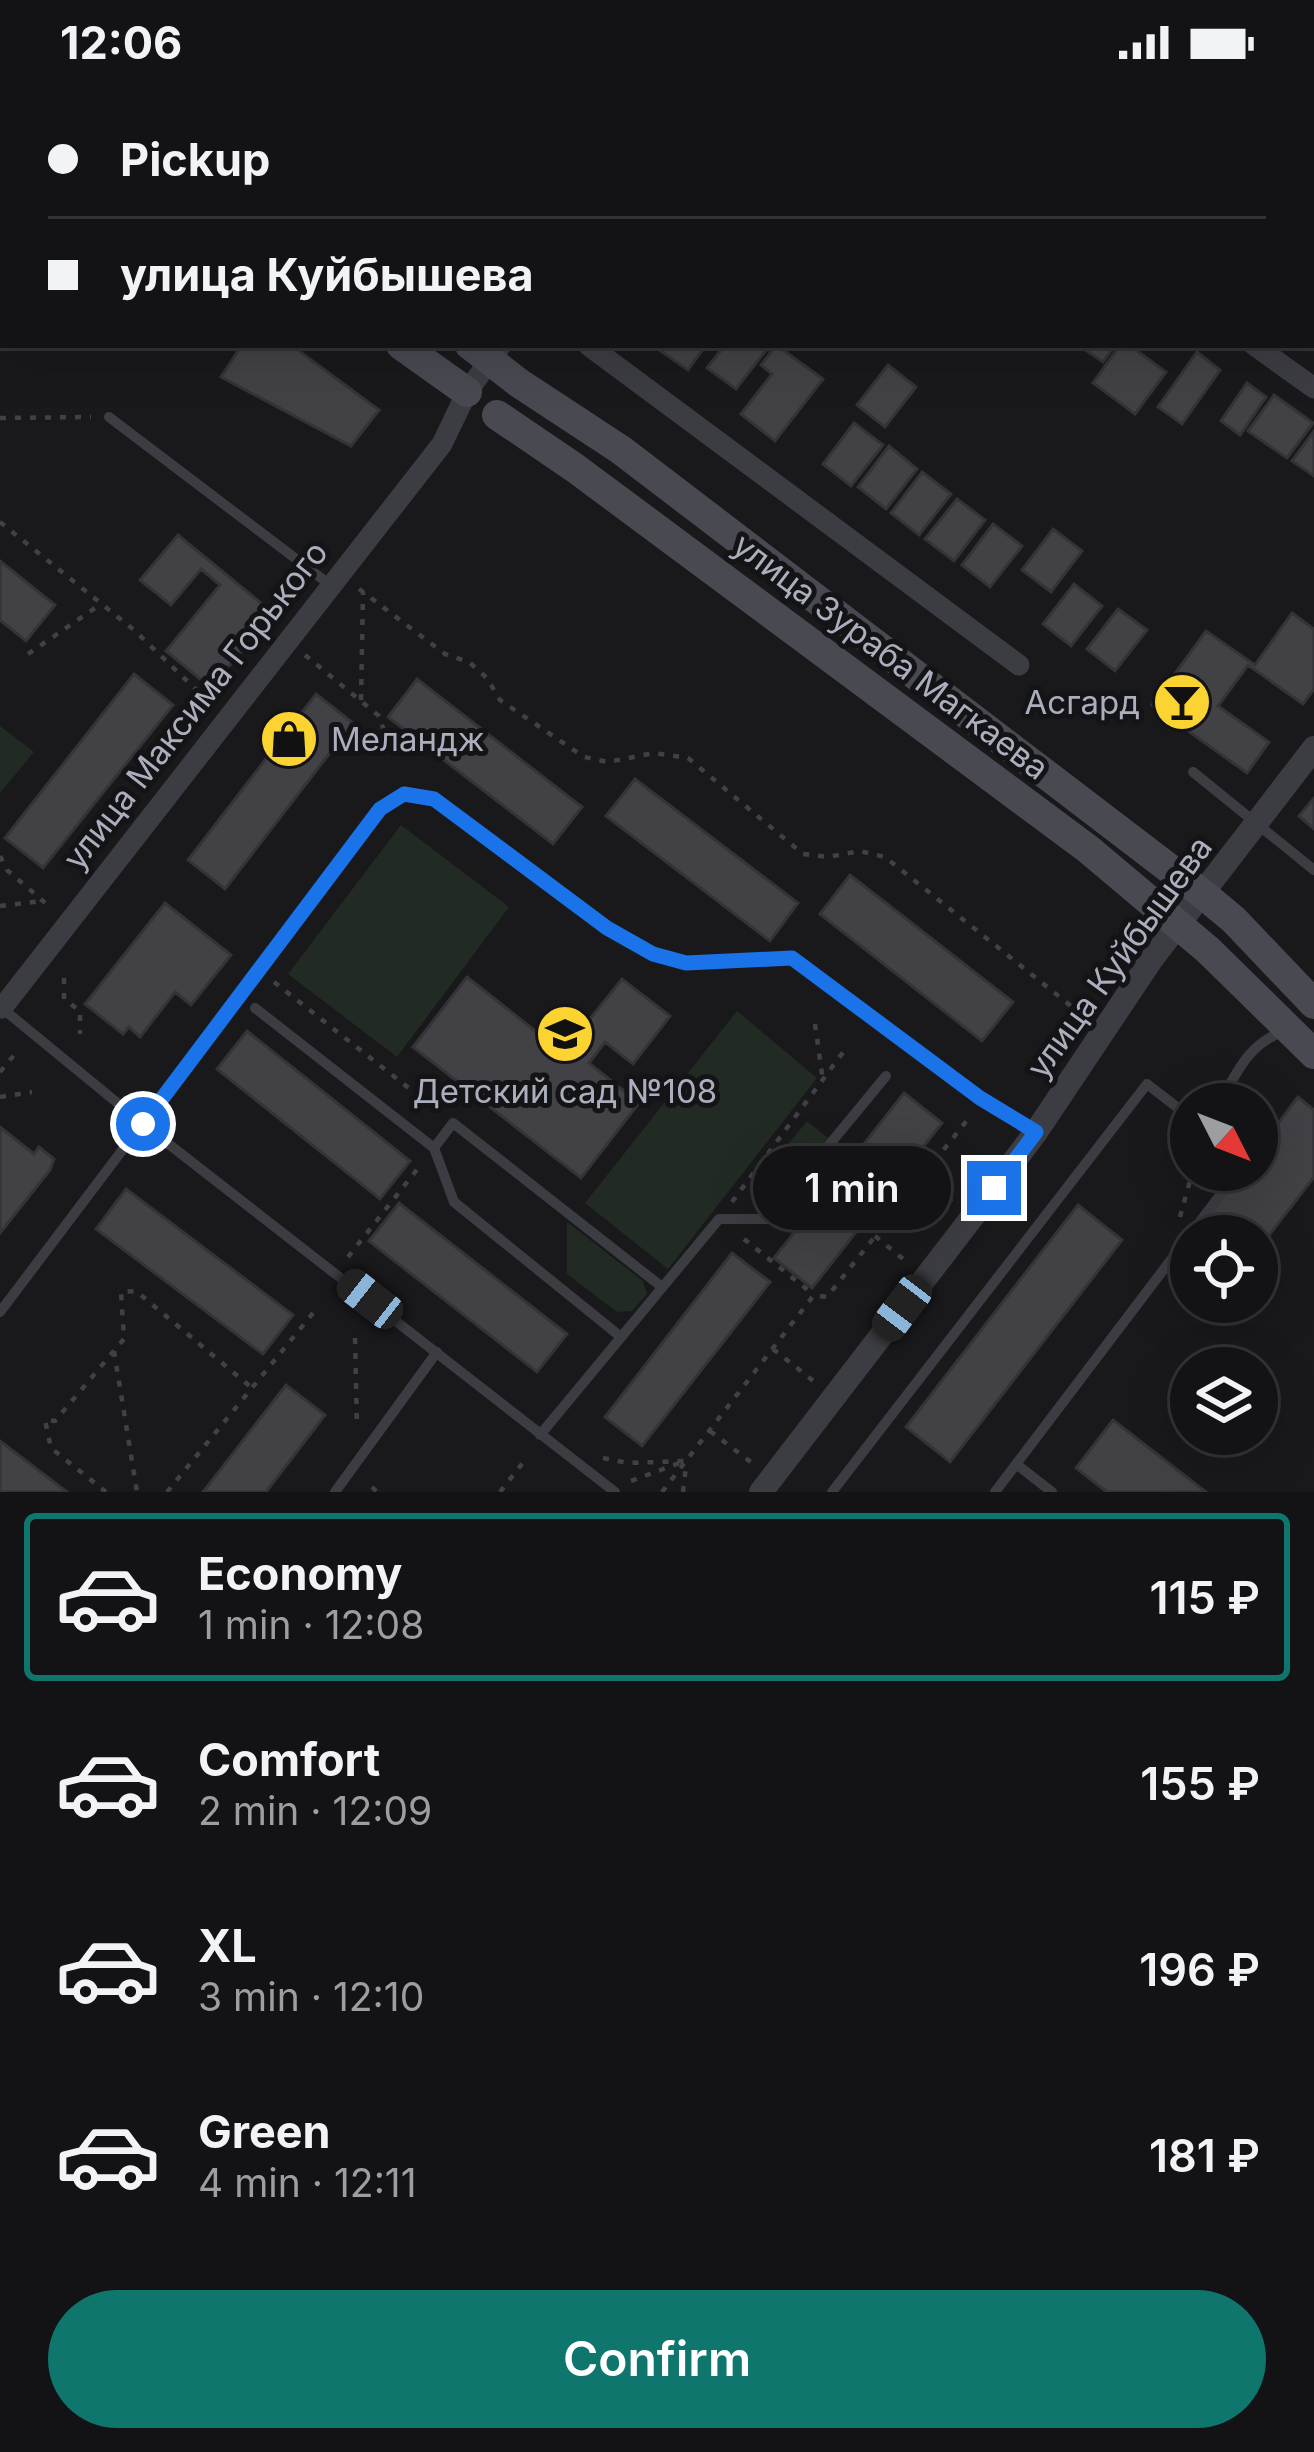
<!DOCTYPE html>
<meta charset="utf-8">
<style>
body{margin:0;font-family:Inter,sans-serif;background:#1c1c1e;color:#f1f3f6;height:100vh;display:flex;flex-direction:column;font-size:45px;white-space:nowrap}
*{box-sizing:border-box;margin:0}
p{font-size:39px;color:#9d9ea0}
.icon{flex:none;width:66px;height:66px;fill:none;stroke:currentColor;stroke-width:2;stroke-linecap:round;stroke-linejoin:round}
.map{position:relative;height:1408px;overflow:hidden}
.drawer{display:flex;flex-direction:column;background:#131315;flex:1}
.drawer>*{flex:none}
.top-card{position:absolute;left:0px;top:0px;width:1314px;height:264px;box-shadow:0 12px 48px #0002,0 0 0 3px #323234;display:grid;align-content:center;height:264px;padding:0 48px;background:#131315}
.needle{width:78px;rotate:132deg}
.buttons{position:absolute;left:1170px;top:999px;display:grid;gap:24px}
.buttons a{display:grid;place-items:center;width:108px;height:108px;border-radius:50%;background:#131315;box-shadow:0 12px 48px #0002,0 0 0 3px #323234;font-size:60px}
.end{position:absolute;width:54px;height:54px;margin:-27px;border:15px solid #1a73e8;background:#fff;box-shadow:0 0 0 6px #fff}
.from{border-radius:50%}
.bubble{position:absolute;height:84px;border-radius:42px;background:#131315;box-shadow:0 12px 48px #0002,0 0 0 3px #323234;font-size:39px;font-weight:600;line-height:84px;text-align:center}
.car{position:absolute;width:36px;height:72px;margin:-36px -18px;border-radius:15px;box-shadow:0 0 9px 3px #0007;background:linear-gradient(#222 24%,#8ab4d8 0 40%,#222 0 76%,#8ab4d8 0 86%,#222 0)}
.top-card b{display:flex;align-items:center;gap:42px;height:114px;font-size:45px}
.top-card b+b{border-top:3px solid #323234}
.top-card i{width:30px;height:30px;background:#f1f3f6}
ul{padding:21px 0 0;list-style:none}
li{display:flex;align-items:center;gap:36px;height:168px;margin:0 24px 18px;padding:0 24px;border:6px solid transparent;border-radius:12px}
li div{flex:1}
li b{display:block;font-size:45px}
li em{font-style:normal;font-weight:600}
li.selected{border-color:#0f766e}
li>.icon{width:108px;height:108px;stroke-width:1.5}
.button{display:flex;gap:24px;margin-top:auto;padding:24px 48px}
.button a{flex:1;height:138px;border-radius:72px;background:#0f766e;color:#fff;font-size:48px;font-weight:600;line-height:138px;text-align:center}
.status{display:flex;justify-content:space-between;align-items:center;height:84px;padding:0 60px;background:#131315;direction:ltr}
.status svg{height:33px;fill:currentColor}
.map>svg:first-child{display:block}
.green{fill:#212a23}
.building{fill:#414146;stroke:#343338;stroke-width:3}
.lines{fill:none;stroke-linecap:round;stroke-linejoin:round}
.path{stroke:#404148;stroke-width:4.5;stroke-dasharray:6 9;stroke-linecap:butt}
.service{stroke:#3c3c43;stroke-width:10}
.minor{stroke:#3c3c43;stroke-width:21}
.tertiary{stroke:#3c3c43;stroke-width:24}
.secondary{stroke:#484951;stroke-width:30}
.route{stroke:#1a73e8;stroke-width:15}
.labels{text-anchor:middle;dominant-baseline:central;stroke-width:10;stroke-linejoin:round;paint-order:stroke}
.street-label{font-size:33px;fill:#abaebc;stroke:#141417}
.poi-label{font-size:33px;fill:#abaebc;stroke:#141417;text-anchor:end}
</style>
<div class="status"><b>12:06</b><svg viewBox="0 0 49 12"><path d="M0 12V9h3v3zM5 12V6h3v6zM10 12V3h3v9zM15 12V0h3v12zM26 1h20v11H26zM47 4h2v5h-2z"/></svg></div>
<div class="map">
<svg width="1314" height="1408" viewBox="0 0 1314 1408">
<rect width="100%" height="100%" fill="#19191c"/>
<path class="green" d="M0,642L34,668L0,709Z
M401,741L509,823L397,973L288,890Z
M737,927L817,994L668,1185L585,1119Z
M807,1037L828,1054L801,1087L780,1070Z
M567,1138L643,1197L647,1210L632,1227L617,1228L567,1190Z"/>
<path class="building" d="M776,0H833L836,2L774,3Z
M1035,0H1087L1090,2L1032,3Z
M1314,172V222L1311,226V176Z
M242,261H291L379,326L351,362L221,293Z
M652,261H706L688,286Z
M725,261H762L767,265L736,305L707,284Z
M776,261L823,295L775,357L741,330L772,290L761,281Z
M1078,261H1115L1103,278Z
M1120,261H1129L1166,288L1135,330L1093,299Z
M1197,268L1220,286L1182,340L1158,323Z
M888,281L916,303L885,343L857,321Z
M1247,299L1266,313L1240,351L1221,337Z
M1274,311L1313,339L1287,374L1248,347Z
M854,339L883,361L851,402L823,380Z
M1314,347V392L1292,377Z
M889,362L917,385L886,425L858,403Z
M922,388L951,410L919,451L891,429Z
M957,415L985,436L954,477L925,455Z
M993,440L1022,462L990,503L962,481Z
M1053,445L1082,467L1051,508L1022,486Z
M178,451L273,529L211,604L166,567L220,501L201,485L171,521L140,496Z
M0,477L55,521L26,557L0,536Z
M1074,500L1102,522L1071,562L1043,540Z
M1118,525L1147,546L1115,587L1087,565Z
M1292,529L1314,545V605L1303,620L1248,581L1218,622L1269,658L1247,689L1152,621L1206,547L1255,581Z
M134,590L173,621L43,784L5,754Z
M417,595L582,723L553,760L388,633Z
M316,610L353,639L225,805L188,776Z
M635,695L798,819L770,857L606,732Z
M1314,714V745L1299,732Z
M850,791L1013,918L982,957L820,830Z
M165,819L231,871L191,921L175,908L140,953L129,943L123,950L85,920Z
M467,893L572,976L594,948L585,941L622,895L670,932L633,980L605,958L589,979L639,1019L581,1094L413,963Z
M247,947L410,1077L380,1115L217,985Z
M904,1009L942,1039L812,1204L774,1174Z
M1298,1013L1314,1026V1093L1257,1167V1152H1191L1242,1086H1257V1067Z
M0,1043L34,1070L39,1063L54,1075L50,1086L0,1149Z
M126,1105L293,1231L263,1270L96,1145Z
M399,1119L567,1250L537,1288L369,1157Z
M1078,1121L1122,1156L950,1378L906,1343Z
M732,1169L770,1198L642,1362L605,1333Z
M286,1301L325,1331L266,1408H203Z
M1113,1336L1206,1408H1107L1076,1384Z
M0,1357L67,1408H0Z"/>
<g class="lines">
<path class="path" d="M0,334L91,333
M0,438L134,546L209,618
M359,505L445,570L469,578L487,594L500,616L584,673L608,678L654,669L688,674L803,770L828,773L860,767L885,773L1086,934
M28,570L101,520
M305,571L379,632L388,659
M361,616L363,508
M0,772L7,786L50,823
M0,822L42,817
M64,894V915L80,927V950
M274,898L439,1028
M815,940L823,997
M0,988L19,965
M0,1013L32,1008
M1257,1082L1301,1034
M924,1095L952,1118
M732,1118L847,963
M1180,1133L1193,1086
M875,1152L908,1179
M744,1155L814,1211
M348,1173L419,1083
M355,1254L357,1344
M773,1265L816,1299
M114,1267L137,1408
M710,1347L752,1379
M603,1374L628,1379L687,1377
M631,1397L682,1378
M372,1403L377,1408
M106,1408L51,1364L45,1336L55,1337L124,1255L121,1208L136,1207L252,1304
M167,1408L318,1223
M500,1408L525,1376
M662,1408L814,1211L827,1213L968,1035
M683,1408L686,1382"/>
<path class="service" d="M109,333L329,500
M1193,688L1314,786
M255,924L434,1064L454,1118L621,1253
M3,925L143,1040L615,1408
M1219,1020C1237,988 1248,960 1284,947
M434,1064L453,1039L662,1203
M0,1228L380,725L404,709L434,715L607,844L653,870L686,879L792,874L980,1014L1036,1048
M540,1351L719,1135H768L886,992
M1016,1380L1052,1408
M335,1408L437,1268
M832,1408L1147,1000L1191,1034
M995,1408L1239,1086"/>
<path class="minor" d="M218,0L223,3
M892,0L896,3
M702,3L704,0
M588,261L1019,581
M1254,261L1314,304
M2,924L442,360L467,308L501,261"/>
<path class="tertiary" d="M761,1408L973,1132L1036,1048L1151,876L1314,664"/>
<path class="secondary" d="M31,0L35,3
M88,0L93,3
M401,261L467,308
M470,261L519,299L621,366L1204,811L1234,836L1314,920
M497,331L575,384L1088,765L1208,866L1314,970"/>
</g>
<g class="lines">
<path class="route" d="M143,1040L380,725L404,710L434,715L607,844L653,870L686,879L792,874L980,1014L1036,1048L994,1104"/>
</g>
<defs>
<g id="bar-disc" transform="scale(3)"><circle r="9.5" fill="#fcd431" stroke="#141417"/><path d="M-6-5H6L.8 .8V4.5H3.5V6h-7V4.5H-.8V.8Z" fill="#111"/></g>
<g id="shop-disc" transform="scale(3)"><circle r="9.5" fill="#fcd431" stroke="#141417"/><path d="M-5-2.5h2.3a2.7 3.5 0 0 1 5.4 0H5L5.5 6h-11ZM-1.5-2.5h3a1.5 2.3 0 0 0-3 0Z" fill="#111"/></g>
<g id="school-disc" transform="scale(3)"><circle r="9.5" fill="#fcd431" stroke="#141417"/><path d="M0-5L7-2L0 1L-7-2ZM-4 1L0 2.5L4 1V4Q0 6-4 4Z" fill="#111"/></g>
</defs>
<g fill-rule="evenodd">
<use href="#bar-disc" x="1182" y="618"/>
<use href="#shop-disc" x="289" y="655"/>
<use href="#school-disc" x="565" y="950"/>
</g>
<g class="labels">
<g class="street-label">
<text transform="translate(891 572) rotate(37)">улица Зураба Магкаева</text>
<text transform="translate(195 621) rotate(-52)">улица Максима Горького</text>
<text transform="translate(1119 873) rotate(-54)">улица Куйбышева</text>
</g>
<g class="poi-label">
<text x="1140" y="618">Асгард</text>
<text x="331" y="655" text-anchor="start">Меландж</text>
<text x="565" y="1007" text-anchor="middle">Детский сад №108</text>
</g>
</g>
</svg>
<div class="buttons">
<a><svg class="needle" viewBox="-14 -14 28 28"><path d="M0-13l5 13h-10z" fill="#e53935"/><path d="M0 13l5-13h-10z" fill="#9d9ea0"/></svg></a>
<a><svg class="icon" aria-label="locate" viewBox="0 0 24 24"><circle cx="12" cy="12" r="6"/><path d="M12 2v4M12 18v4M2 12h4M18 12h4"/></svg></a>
<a><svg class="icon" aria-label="layers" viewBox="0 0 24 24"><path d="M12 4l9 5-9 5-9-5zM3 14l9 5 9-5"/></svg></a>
</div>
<i class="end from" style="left:143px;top:1040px"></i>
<i class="end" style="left:994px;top:1104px"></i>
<div class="bubble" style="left:753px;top:1062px;width:198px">1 min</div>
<i class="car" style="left:370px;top:1215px;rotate:308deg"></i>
<i class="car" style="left:902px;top:1224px;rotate:217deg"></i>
<div class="top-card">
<b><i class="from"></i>Pickup</b>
<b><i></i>улица Куйбышева</b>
</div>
</div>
<section class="drawer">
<ul>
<li class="selected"><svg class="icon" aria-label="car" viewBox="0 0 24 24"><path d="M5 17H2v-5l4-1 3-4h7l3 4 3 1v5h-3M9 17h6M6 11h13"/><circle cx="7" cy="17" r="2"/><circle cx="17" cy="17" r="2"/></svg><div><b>Economy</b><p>1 min · 12:08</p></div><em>115 ₽</em></li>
<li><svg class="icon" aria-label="car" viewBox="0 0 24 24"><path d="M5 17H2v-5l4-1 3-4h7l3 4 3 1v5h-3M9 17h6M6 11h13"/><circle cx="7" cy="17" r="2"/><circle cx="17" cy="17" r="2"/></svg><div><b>Comfort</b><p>2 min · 12:09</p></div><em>155 ₽</em></li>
<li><svg class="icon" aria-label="car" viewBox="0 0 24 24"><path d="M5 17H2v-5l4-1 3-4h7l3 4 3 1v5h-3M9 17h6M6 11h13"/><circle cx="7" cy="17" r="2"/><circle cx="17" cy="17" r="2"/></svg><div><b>XL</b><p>3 min · 12:10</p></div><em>196 ₽</em></li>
<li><svg class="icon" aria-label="car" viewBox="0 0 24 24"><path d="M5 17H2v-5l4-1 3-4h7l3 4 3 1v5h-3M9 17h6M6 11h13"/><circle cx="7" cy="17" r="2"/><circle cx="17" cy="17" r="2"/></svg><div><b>Green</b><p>4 min · 12:11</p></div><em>181 ₽</em></li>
</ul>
<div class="button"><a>Confirm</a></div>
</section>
